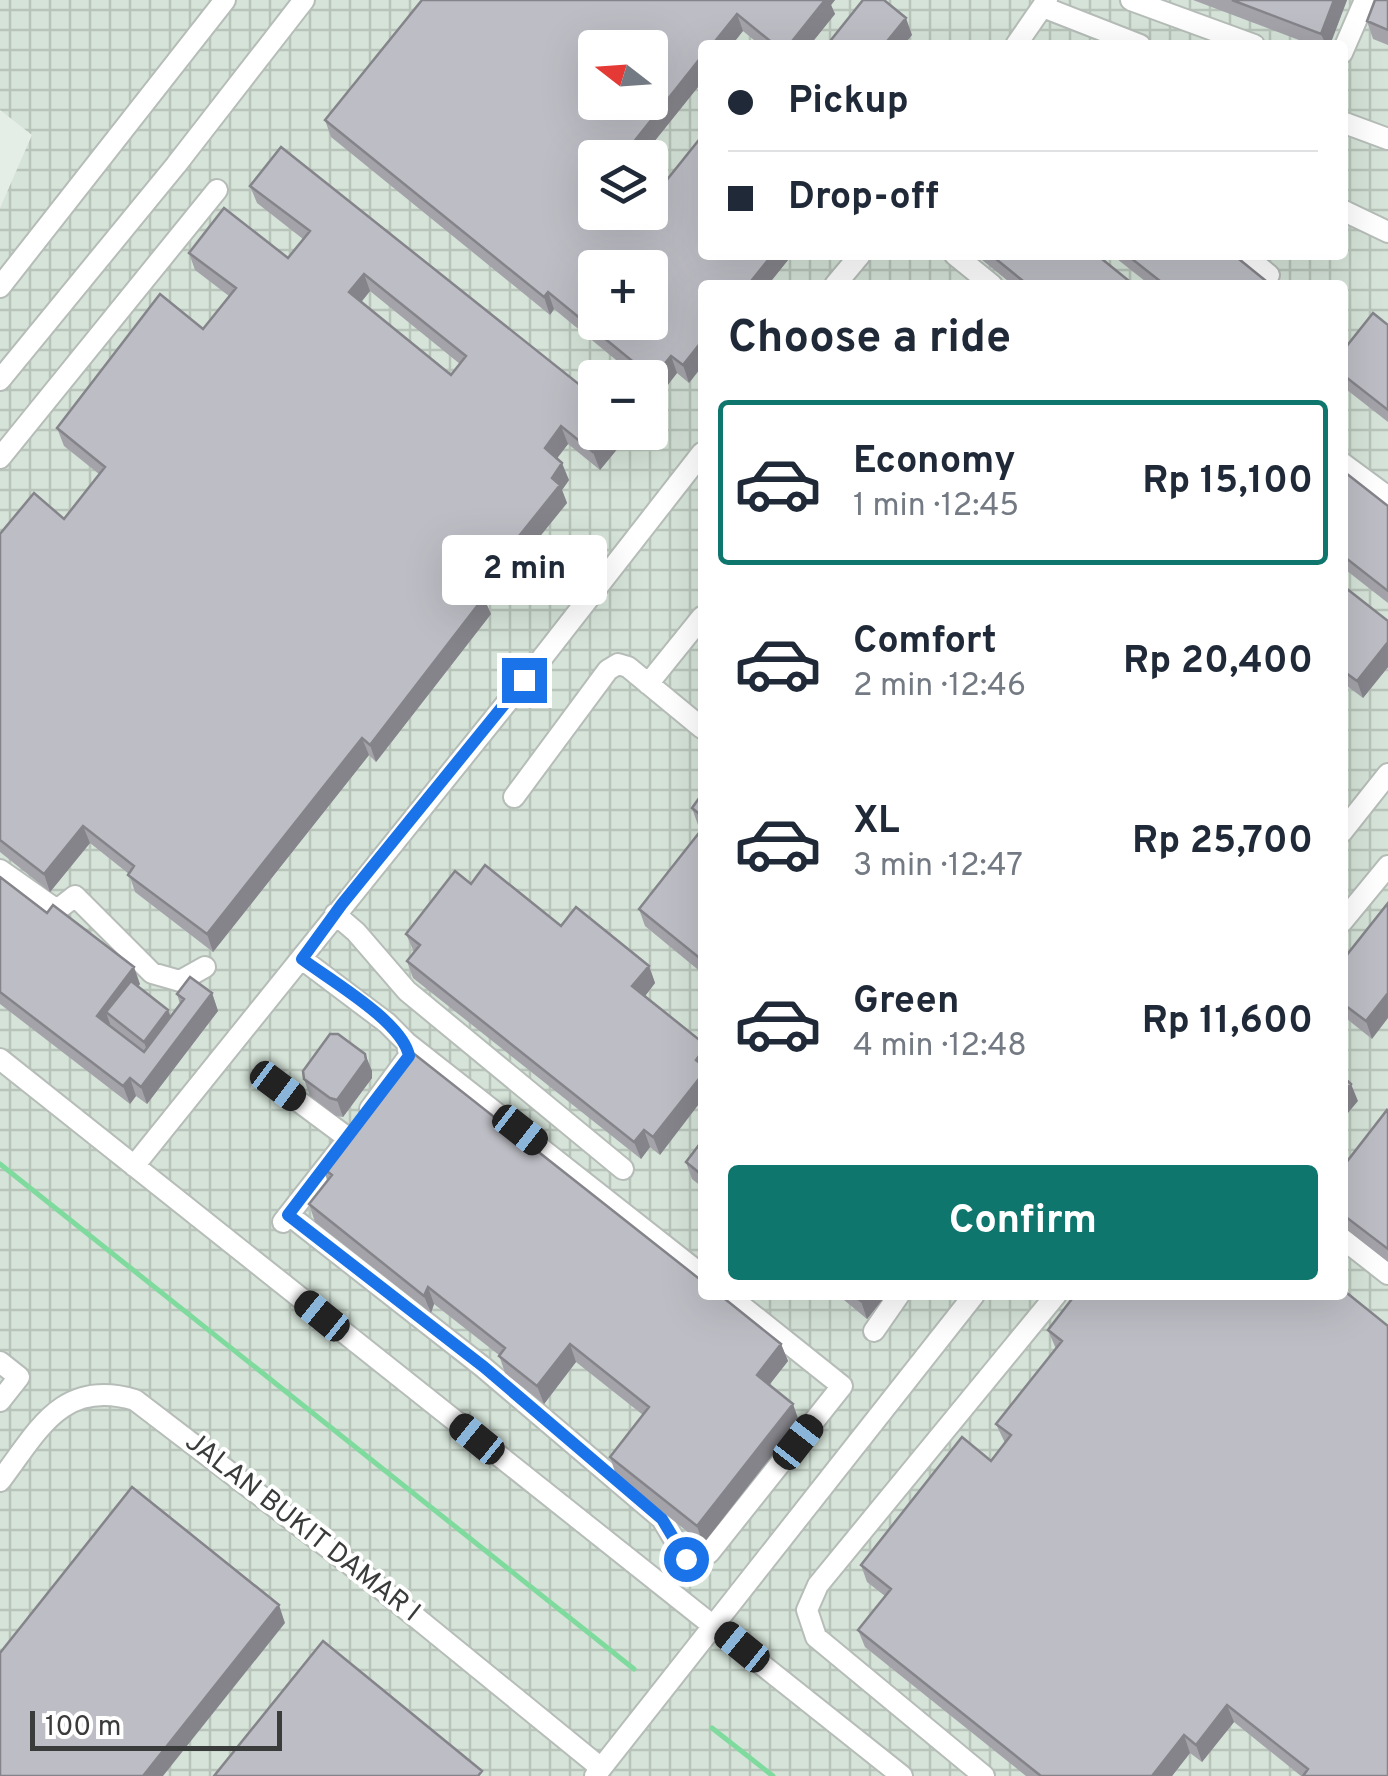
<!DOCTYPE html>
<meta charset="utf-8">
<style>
body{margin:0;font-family:Overpass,sans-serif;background:#f2f2f3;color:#1f2937;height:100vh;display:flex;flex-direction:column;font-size:38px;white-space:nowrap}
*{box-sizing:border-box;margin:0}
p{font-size:32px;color:#747a83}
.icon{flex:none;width:55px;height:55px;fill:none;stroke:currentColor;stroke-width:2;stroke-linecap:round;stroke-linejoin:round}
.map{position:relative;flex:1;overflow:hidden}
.drawer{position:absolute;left:698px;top:280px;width:650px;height:1020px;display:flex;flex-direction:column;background:#fff;border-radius:10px;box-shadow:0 10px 40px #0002}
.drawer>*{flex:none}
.top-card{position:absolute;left:698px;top:40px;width:650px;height:220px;border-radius:10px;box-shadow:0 10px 40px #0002;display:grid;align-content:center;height:220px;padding:0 30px;background:#fff}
.needle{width:65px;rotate:287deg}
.buttons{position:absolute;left:578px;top:30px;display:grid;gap:20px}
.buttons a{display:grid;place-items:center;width:90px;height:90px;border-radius:10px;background:#fff;box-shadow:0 10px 40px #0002;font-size:50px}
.scale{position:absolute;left:30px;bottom:25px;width:252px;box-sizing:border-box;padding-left:10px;border:5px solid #393c3a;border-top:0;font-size:28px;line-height:35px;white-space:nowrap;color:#393c3a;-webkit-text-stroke:8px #fff;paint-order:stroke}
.end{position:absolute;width:45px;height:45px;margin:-22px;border:12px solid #1a73e8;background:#fff;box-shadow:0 0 0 5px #fff}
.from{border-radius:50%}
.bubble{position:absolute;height:70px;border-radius:10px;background:#fff;box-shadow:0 10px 40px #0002;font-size:32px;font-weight:700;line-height:70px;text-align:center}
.car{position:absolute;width:30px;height:60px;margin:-30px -15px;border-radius:12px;box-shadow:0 0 8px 2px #0007;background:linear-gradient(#222 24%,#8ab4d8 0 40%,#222 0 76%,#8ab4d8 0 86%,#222 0)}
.top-card b{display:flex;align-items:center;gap:35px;height:95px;font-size:38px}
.top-card b+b{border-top:2px solid #e0e1e3}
.top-card i{width:25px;height:25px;background:#1f2937}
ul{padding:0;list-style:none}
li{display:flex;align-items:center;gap:30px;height:165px;margin:0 20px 15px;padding:0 10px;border:5px solid transparent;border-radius:10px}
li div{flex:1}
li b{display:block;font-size:38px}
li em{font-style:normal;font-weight:700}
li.active{border-color:#0f766e}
li>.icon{width:90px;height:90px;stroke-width:1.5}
h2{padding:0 30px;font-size:45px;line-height:120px}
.button{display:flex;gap:20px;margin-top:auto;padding:20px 30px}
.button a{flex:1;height:115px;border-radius:10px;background:#0f766e;color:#fff;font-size:40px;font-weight:700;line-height:115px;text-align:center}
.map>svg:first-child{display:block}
.industrial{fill:url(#industrial-grid);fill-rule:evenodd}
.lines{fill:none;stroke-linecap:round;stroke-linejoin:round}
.stream{stroke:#7fda9d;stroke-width:5}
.minor-casing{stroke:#b6bdb8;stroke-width:24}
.minor{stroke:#fff;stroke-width:20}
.wall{fill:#a3a3a9;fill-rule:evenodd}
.shaded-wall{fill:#84848a}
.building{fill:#bdbdc5;stroke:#84848a;stroke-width:2.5;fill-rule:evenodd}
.route{stroke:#1a73e8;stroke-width:12}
.labels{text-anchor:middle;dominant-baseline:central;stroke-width:8;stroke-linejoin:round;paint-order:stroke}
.street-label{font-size:28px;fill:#393c3a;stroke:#fff}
</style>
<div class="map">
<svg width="1388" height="1776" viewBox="0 0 1388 1776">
<defs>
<pattern id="industrial-grid" width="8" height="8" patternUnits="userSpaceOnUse" patternTransform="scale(2.5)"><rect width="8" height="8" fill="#d5e3d8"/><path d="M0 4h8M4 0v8" fill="none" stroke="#b8c4ba"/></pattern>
</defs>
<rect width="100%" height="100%" fill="#e5ede7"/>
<path class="industrial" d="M0,0H1388V1776H0V208L32,135L0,110ZM702,45H1342V255H702ZM595,48H650V102H595ZM595,158H650V212H595ZM595,268H650V322H595ZM702,285H1342V1295H702ZM595,378H650V432H595Z"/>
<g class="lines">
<path class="stream" d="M0,1164L634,1669
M712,1728L773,1776"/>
<g class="minor-casing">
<path id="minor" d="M1131,0L1254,45
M1043,7L1140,45
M1016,45L1047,0
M1342,53L1365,0
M1342,122L1388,139
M1342,210L1388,232
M955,255L992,285
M1244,255L1269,275
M835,285L860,255
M0,287L225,0
M0,380L176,165L304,0
M0,458L217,190
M1342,463L1388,497
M648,684L702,617
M514,797L608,670L618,664L628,667L702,728
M1342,832L1388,774
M0,870L57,910L75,896L152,973L180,981L205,967
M335,914L356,932L407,991L623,1169
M1342,922L1388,866
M302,959L387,1023L407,1043L409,1056L370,1109
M407,1043L702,1275
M0,1059L902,1776
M278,1086L348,1138
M134,1166L525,680L702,453
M289,1215L483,1367L662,1519L686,1559L709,1553L842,1386L728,1295
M283,1222L341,1148
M1342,1238L1388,1274
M874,1331L899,1295
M0,1362L19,1377L0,1401
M0,1481C38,1431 62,1378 135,1400L364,1575L601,1768
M595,1776L974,1295
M984,1776L816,1637L807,1610L818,1585L1056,1295"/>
</g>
<use href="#minor" class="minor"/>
</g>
<path class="wall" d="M422,0H835L831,5L835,14L810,45H760L743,31L702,45V82L641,158H595V212L702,255H792L689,383L677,373L660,395L650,387V378H638L554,309L550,315L331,137L325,120Z
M1193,0H1347L1330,45H1312Z
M1388,0V45L1373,39L1367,21Z
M250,186L595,432H627L628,436L600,470L568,444L557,458L569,480L562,490L567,503L486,603L491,614L376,762L369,755L213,952L135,892L129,874L90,843L50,892L0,852V534L64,519L99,474L64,446L57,428L203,329L229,296L195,270L189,253L288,258L303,239L257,203ZM370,291L460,364L451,375L361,302Z
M976,255H1097L1134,285H1013Z
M1112,255H1234L1271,285H1150Z
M1388,325V422L1342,386V352Z
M1342,470L1388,506V603L1342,567Z
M1342,585L1388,621V667L1363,698L1342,682Z
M702,794V829L698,825L692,808Z
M702,829V973L645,926L639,909Z
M0,877L140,984L138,986L171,1017L180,1004L177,994L212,993L218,1011L147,1104L136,1096L130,1104L0,1004Z
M471,884L649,966L655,983L645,996L660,1155L650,1147L641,1159L413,978L407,961L414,952L406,934Z
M1388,903L1372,1039L1342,1015V961Z
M365,1054L372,1071V1078L343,1117L336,1116L310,1096L304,1079Z
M1388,1111V1262L1342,1226V1168Z
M702,1141V1187L692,1179L686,1162Z
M323,1168L781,1344L788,1361L769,1385L799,1421L703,1544L616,1475L610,1457L643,1415L576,1362L544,1404L505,1373L499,1355L434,1304L431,1313L315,1222L309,1204L327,1180Z
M838,1295H886L867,1319Z
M1075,1295L1388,1776H1301L1234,1722L1202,1762L1190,1753L1172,1776H1026L865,1647L858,1630L885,1596L867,1582L861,1565L991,1461L1005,1443L996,1424L1056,1349L1048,1330Z"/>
<path class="shaded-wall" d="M825,0H835L831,5L835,14L810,45H789Z
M1334,0H1347L1330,45H1326L1321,34Z
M737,14L743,31L732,45H712Z
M906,18L912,35L904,45H884Z
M702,56V82L641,158H621Z
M772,255H792L768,285H748Z
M364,274L370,291L355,310L349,292Z
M548,292L554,309L550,315L544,297Z
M702,341V366L689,383L683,365Z
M671,356L677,373L660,395L653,378Z
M561,426L568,444L552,465L545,448Z
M610,432H627L628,436L600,470L593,452Z
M562,463L569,480L562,490L567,503L486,603L491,614L376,762L370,745Z
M1388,642V667L1363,698L1357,681Z
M362,738L369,755L213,952L207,934Z
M83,826L90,843L50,892L44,874Z
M649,966L655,983L639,1004L632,986Z
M134,967L140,984L114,1019L106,1012L110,1024L103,1033L97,1016Z
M212,993L218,1011L147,1104L141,1087Z
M1388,993V1018L1372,1039L1366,1021Z
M168,1010L175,1027L150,1059L144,1042Z
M702,1052V1100L660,1155L653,1137L696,1060Z
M365,1054L372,1071V1078L343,1117L337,1100Z
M130,1078L136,1096L130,1104L123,1086Z
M1351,1084L1358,1101L1342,1120V1094Z
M644,1130L650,1147L641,1159L634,1142Z
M428,1287L434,1304L431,1313L424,1296Z
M866,1295H886L867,1319L861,1301Z
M570,1344L576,1362L544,1404L537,1386Z
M781,1344L788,1361L763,1393L757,1375Z
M793,1404L799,1421L703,1544L697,1526Z
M279,1605L285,1623L163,1776H143Z
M1227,1705L1234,1722L1202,1762L1196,1745Z
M1184,1735L1190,1753L1172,1776H1152Z"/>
<path class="building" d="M422,0H825L789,45H775L737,14L712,45H702V56L621,158H595V212H637L639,214L640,212H650V201L702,136V255H772L748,285H702V341L683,365L671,356L653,378L548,292L544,297L325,120ZM595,48H650V102H595ZM595,268H650V322H595Z
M863,0H884L906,18L884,45H827Z
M1232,0H1334L1321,34Z
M1375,0H1388V30L1367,21Z
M281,147L595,397V432H610L593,452L561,426L545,448L562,463L552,478L560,485L475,591L484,597L370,745L362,738L207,934L128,875L134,866L83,826L44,874L0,840V534L34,493L64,519L105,467L57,428L160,294L203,329L236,288L189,253L224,208L288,258L310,231L250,186ZM364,274L466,356L451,375L349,292Z
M991,255H1097L1134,285H1028Z
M1127,255H1234L1271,285H1165Z
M1373,313L1388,325V410L1342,374V352Z
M1342,470L1388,506V591L1342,555Z
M1342,585L1388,621V642L1357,681L1342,670Z
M702,794V816L692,808Z
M702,829V960L639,909Z
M485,865L561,926L576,907L649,966L632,986L702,1042V1052L696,1060L702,1065V1075L653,1137L644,1130L634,1142L407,961L420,945L406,934L455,871L471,884Z
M0,877L47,913L53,905L134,967L97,1016L144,1052L184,999L177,994L190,977L212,993L141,1087L130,1078L123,1086L0,992Z
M1388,903V993L1366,1021L1342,1003V961Z
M131,981L168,1010L144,1042L106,1012Z
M330,1034H338L365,1054L366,1060L337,1100L330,1098L304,1079L303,1071Z
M413,1053L702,1281V1295H720L781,1344L757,1375L793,1404L697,1526L610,1457L649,1407L570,1344L537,1386L499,1356L505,1348L428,1287L424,1296L309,1204L332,1175L323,1168Z
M1342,1076L1351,1084L1342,1094Z
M1387,1110L1388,1111V1249L1342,1214V1168Z
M702,1141V1175L686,1162Z
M1342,1289L1388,1326V1776H1303L1308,1769L1227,1705L1196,1745L1184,1735L1152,1776H1041L858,1630L891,1589L861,1565L962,1437L991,1461L1011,1435L996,1424L1062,1341L1048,1330L1075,1295H1342Z
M853,1295H866L861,1301Z
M132,1487L279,1605L143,1776H0V1653Z
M323,1641L482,1771L478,1776H214Z"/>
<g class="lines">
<path class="route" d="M524,680L342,904L302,959C330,980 403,1022 409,1056L288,1215L484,1367L662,1519L686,1559"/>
</g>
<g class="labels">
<g class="street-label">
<text transform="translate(302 1528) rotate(38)">JALAN BUKIT DAMAR I</text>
</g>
</g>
</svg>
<div class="buttons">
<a><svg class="needle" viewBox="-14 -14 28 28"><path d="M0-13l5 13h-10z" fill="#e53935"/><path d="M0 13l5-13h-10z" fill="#747a83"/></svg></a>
<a><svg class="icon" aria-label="layers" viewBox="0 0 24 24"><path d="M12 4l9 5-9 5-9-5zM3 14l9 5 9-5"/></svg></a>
<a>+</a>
<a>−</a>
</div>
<div class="scale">100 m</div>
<i class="end from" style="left:686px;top:1559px"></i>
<i class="end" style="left:524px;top:680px"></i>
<div class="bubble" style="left:442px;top:535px;width:165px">2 min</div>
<i class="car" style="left:278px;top:1086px;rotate:127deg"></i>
<i class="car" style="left:520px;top:1130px;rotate:128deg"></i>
<i class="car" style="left:322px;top:1316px;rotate:309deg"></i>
<i class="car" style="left:477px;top:1439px;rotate:309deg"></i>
<i class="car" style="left:798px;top:1442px;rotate:38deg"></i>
<i class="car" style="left:742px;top:1647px;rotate:309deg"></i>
<div class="top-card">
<b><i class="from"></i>Pickup</b>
<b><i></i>Drop-off</b>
</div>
<section class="drawer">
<h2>Choose a ride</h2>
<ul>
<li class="active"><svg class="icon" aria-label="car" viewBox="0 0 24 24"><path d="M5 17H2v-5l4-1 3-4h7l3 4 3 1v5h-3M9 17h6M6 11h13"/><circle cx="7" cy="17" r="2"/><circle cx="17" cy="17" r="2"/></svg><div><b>Economy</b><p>1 min · 12:45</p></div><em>Rp 15,100</em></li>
<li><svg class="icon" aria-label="car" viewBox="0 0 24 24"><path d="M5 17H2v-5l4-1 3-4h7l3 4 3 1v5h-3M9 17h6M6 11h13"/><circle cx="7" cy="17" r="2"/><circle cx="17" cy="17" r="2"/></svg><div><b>Comfort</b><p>2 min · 12:46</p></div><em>Rp 20,400</em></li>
<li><svg class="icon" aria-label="car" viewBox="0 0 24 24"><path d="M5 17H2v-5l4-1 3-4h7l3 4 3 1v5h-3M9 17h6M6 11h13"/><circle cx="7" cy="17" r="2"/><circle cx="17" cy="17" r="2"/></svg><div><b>XL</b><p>3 min · 12:47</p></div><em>Rp 25,700</em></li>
<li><svg class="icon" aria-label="car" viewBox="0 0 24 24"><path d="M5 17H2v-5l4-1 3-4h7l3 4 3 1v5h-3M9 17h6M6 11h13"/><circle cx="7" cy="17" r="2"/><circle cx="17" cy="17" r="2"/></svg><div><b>Green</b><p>4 min · 12:48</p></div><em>Rp 11,600</em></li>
</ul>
<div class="button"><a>Confirm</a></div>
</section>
</div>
